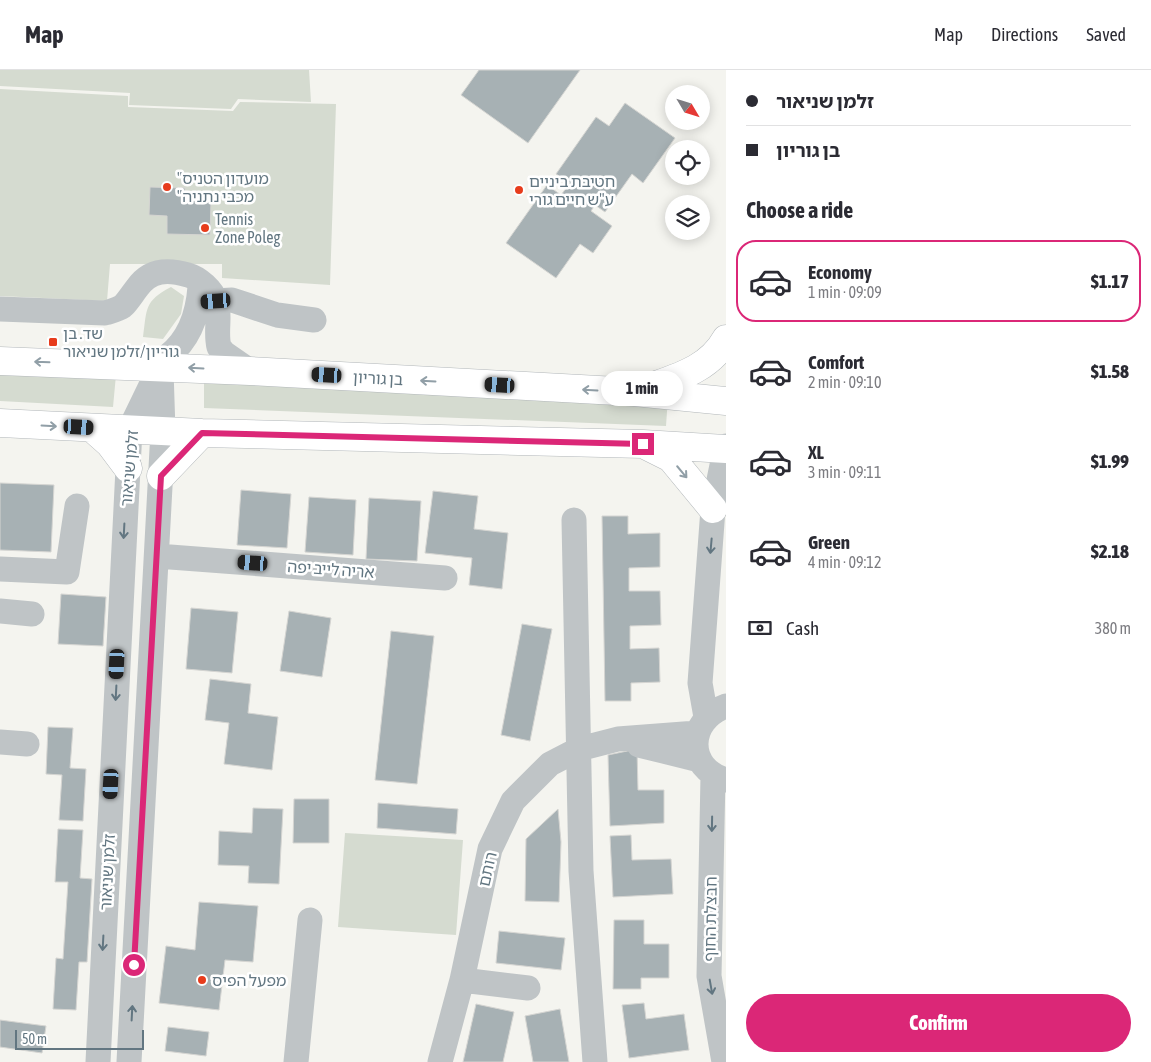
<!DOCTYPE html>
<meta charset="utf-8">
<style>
body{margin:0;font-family:"Asap Condensed","Noto Sans Hebrew",sans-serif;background:#f2f2f3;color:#2b2b33;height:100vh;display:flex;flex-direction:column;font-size:19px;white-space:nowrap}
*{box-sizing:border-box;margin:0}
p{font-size:16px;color:#7c7c81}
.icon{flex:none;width:28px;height:28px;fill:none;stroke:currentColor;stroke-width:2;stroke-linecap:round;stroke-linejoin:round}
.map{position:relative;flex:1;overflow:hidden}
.sheet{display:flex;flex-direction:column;background:#fff;width:425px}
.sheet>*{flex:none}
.hud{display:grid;align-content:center;height:110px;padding:0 20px;background:#fff}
.needle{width:32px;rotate:128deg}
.controls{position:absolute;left:665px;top:15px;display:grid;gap:10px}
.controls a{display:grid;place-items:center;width:45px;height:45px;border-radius:50%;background:#fff;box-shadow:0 2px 12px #0003;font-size:25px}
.scale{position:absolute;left:15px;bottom:12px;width:129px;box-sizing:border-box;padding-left:5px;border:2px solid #627681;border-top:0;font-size:14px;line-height:18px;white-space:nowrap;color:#627681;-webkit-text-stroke:4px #fff;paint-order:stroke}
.end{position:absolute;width:22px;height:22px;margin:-11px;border:6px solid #db2777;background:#fff;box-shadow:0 0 0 2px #fff}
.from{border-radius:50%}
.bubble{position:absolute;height:35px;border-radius:18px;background:#fff;box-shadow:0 2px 12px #0003;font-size:16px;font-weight:800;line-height:35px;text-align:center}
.car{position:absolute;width:15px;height:30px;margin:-15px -8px;border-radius:6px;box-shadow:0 0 4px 1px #0007;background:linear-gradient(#222 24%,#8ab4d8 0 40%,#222 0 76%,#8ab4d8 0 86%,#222 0)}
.hud b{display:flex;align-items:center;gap:18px;height:48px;font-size:19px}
.hud b+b{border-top:1px solid #e1e1e2}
.hud i{width:12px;height:12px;background:#2b2b33}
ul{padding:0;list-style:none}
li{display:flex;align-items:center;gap:15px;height:82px;margin:0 10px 8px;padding:0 10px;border:2px solid transparent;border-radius:20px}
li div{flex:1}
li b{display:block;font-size:19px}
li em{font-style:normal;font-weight:800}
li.current{border-color:#db2777}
li>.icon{width:45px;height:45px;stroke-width:1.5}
h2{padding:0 20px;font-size:22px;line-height:60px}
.pay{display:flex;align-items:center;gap:12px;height:55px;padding:0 20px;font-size:19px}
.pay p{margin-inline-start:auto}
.button{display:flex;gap:10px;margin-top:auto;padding:10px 20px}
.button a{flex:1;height:58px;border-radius:30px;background:#db2777;color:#fff;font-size:20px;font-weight:800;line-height:58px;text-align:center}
header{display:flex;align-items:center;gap:30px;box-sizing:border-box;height:70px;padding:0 25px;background:#fff;border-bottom:1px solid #e1e1e2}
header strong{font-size:24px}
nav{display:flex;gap:28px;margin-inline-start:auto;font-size:18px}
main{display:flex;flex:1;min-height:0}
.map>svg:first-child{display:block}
.green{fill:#d5dbd0}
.building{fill:#a7b1b4;stroke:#d5d5d2}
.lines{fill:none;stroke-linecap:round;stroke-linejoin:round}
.major-casing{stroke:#b2b7ba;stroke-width:29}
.minor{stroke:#bfc4c6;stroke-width:25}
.major{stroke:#fff;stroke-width:28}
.oneway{stroke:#919fa7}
.oneway2{stroke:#627681}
.route{stroke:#db2777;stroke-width:6}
.poi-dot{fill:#e73c1c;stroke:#fff;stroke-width:2}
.labels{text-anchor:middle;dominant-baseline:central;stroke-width:5;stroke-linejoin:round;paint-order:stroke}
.poi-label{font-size:16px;fill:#627681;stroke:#fff;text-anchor:start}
.street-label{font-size:16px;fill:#627681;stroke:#fff}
</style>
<header>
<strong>Map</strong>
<nav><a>Map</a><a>Directions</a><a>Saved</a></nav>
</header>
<main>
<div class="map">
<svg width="726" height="992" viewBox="0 0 726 992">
<rect width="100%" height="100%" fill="#f4f4ef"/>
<path class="green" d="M0,0H309L311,32L238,29L231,39L129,35L130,23L0,16Z
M0,19L128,26V37L233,41L240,32L336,34L330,215L222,208V194H110L107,231L0,226Z
M171,217L184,226L181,244L163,269L143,267C147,239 144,231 171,217Z
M0,300L116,305L113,337L0,331Z
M204,309L668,327L666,356L204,338Z
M345,763L463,770L456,865L338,857Z"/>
<path class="building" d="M479,0H580L528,73L461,25Z
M625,33L675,68L643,113L632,104L605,142L595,135L591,141L612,156L593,183L580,174L556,208L506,173L547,115L561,125L570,113L556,104L596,47L609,56Z
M150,117L185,118V130L211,132L210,165L167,164V146L149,145Z
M0,413L54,415L51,482L0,480Z
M241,420L291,424L287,478L237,475Z
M433,421L478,426L474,459L508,463L502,519L469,515L472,488L425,483Z
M309,427L356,430L353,485L305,482Z
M369,428L421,431L417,491L366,489Z
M602,446H628V464L660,463V497L629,498V521H660L661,555L630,556V579L659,578L660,612L631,613V631H605Z
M61,524L106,527L103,576L58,574Z
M191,538L238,542L232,603L186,599Z
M289,541L331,548L322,607L280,601Z
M522,554L552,559L530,671L501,665Z
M391,561L434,566L417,714L375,710Z
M210,609L251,614L248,643L278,647L272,700L224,694L229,653L205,650Z
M48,657L73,658L70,698L86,699L83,751L59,750L62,705L46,704Z
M637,679L638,720H664V753L610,756L608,685Z
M294,729H329V773H293Z
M378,733L458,739L456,764L377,758Z
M253,738L283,739L279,814L248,813L249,796L218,795L219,761L252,763Z
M558,739L561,772L559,832L525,831L526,769Z
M58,759L83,760L80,808L92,809L87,892H79L76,940L53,939L56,888L63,889L68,812H55Z
M631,765L632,790L671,789L673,824L613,827L610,766Z
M199,832L258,836L253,892L225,890L219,940L159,933L166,876L195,880Z
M614,850H644V874H669V908H641V919H613Z
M499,861L565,868L561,900L496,893Z
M644,933L646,949L684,944L689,980L629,988L622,935Z
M476,934L514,942L503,992H463Z
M560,939L569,992H533L525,946Z
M0,950L46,956L42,983L0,977Z
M168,957L209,962L206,986L165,981Z"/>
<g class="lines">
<g class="major-casing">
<path id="major" d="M0,291L250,301L635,322L726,331
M645,319C675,308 709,300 726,269
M0,353L202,363L643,374L726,379
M92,358L110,374L128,398
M647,376L671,388L713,439
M161,406L202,363"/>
</g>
<path class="minor" d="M200,232L232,230L277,245L314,250
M0,239L105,243C111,241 117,240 123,236C128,231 133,223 137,218C150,199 168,199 188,205C199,208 212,220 216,231C221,245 215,262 219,277L224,283L250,301
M146,296C153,293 162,291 168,286C190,269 198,244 200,217
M574,450L581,801L595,992
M157,486L445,508
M0,499L67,502L77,436
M0,541L32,544
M726,636C687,650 685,698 726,710
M706,647L700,613L713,439L726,376
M0,672L27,674
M639,675L700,690
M713,706L709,906L724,992
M462,910L528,918
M98,992L130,359L160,297
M129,992L163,361L161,300
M296,992L310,850
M440,992L462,910L490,779L513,731L550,694L579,679L618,669L697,663"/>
<use href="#major" class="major"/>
</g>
<defs><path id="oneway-shaft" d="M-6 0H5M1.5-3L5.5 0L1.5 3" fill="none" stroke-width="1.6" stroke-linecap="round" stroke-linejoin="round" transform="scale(1.25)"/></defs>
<g class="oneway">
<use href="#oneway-shaft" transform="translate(42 292) rotate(-178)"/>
<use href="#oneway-shaft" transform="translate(196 298) rotate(-177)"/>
<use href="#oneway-shaft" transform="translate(428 311) rotate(-177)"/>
<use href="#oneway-shaft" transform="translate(590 320) rotate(-177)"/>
<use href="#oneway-shaft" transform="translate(49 356) rotate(3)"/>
<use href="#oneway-shaft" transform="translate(682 402) rotate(50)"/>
</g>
<g class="oneway2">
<use href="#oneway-shaft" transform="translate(124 461) rotate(93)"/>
<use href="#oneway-shaft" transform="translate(711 476) rotate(95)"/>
<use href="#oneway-shaft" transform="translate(116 623) rotate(93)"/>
<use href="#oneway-shaft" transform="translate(712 754) rotate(91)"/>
<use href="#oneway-shaft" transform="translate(103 873) rotate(93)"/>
<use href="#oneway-shaft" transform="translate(711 917) rotate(80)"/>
<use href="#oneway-shaft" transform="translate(132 943) rotate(-87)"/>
</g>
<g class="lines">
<path class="route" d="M134,895L161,406L202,363L643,374"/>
</g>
<g class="poi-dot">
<circle cx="167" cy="117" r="5"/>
<circle cx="519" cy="120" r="5"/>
<circle cx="205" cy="158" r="5"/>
<rect x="48" y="267" width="10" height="10" rx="2.5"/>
<circle cx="202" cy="910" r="5"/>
</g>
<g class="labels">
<g class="poi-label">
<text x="177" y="108">"מועדון הטניס<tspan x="177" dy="18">"מכבי נתניה</tspan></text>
<text x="529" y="111">חטיבת ביניים<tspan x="529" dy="18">ע"ש חיים גורי</tspan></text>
<text x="215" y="149">Tennis<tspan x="215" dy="18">Zone Poleg</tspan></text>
<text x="63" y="263">שד. בן<tspan x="63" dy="18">גוריון/זלמן שניאור</tspan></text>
<text x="212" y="910">מפעל הפיס</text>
</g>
<g class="street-label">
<text transform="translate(378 308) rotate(3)">בן גוריון</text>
<text transform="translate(129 398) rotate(-85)">זלמן שניאור</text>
<text transform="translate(331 499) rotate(4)">אריה לייב יפה</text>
<text transform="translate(487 799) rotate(-77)">רותם</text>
<text transform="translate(107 802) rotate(-87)">זלמן שניאור</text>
<text transform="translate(710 849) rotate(-89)">חבצלת החוף</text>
</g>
</g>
</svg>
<div class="controls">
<a><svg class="needle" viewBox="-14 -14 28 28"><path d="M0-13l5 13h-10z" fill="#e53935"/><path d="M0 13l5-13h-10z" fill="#7c7c81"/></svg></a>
<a><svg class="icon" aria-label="locate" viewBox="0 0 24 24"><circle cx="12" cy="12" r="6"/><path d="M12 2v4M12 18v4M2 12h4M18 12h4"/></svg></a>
<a><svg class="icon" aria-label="layers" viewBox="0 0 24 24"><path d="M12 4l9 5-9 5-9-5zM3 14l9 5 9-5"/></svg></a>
</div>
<div class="scale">50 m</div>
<i class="end from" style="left:134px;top:895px"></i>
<i class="end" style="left:643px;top:374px"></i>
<div class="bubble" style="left:601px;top:301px;width:82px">1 min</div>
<i class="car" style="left:216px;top:231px;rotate:266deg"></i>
<i class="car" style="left:327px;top:305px;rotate:273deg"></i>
<i class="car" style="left:500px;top:315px;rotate:273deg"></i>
<i class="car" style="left:79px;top:357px;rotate:93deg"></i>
<i class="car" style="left:253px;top:493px;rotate:274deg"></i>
<i class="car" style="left:117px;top:594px;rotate:183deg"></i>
<i class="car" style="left:111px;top:714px;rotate:183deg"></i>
</div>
<section class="sheet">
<div class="hud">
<b><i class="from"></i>זלמן שניאור</b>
<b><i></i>בן גוריון</b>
</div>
<h2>Choose a ride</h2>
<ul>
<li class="current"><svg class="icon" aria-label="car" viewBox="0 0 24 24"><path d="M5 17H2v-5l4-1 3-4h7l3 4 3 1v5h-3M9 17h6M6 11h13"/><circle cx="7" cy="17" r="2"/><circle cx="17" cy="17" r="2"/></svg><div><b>Economy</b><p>1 min · 09:09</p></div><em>$1.17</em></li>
<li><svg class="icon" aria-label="car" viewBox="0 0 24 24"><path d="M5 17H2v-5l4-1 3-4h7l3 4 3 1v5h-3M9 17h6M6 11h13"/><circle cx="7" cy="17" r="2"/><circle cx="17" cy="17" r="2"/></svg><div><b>Comfort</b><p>2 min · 09:10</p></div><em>$1.58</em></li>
<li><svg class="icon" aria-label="car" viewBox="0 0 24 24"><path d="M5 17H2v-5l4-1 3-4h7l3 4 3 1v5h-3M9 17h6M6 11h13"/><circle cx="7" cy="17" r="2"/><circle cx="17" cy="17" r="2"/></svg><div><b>XL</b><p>3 min · 09:11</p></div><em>$1.99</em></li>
<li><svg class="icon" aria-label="car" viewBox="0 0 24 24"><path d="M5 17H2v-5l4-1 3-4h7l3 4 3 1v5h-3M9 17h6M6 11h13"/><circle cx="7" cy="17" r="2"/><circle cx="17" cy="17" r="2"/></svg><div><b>Green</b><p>4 min · 09:12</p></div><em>$2.18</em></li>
</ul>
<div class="pay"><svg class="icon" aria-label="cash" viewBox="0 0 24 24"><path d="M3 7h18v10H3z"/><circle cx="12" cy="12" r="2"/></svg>Cash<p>380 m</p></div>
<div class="button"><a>Confirm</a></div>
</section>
</main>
